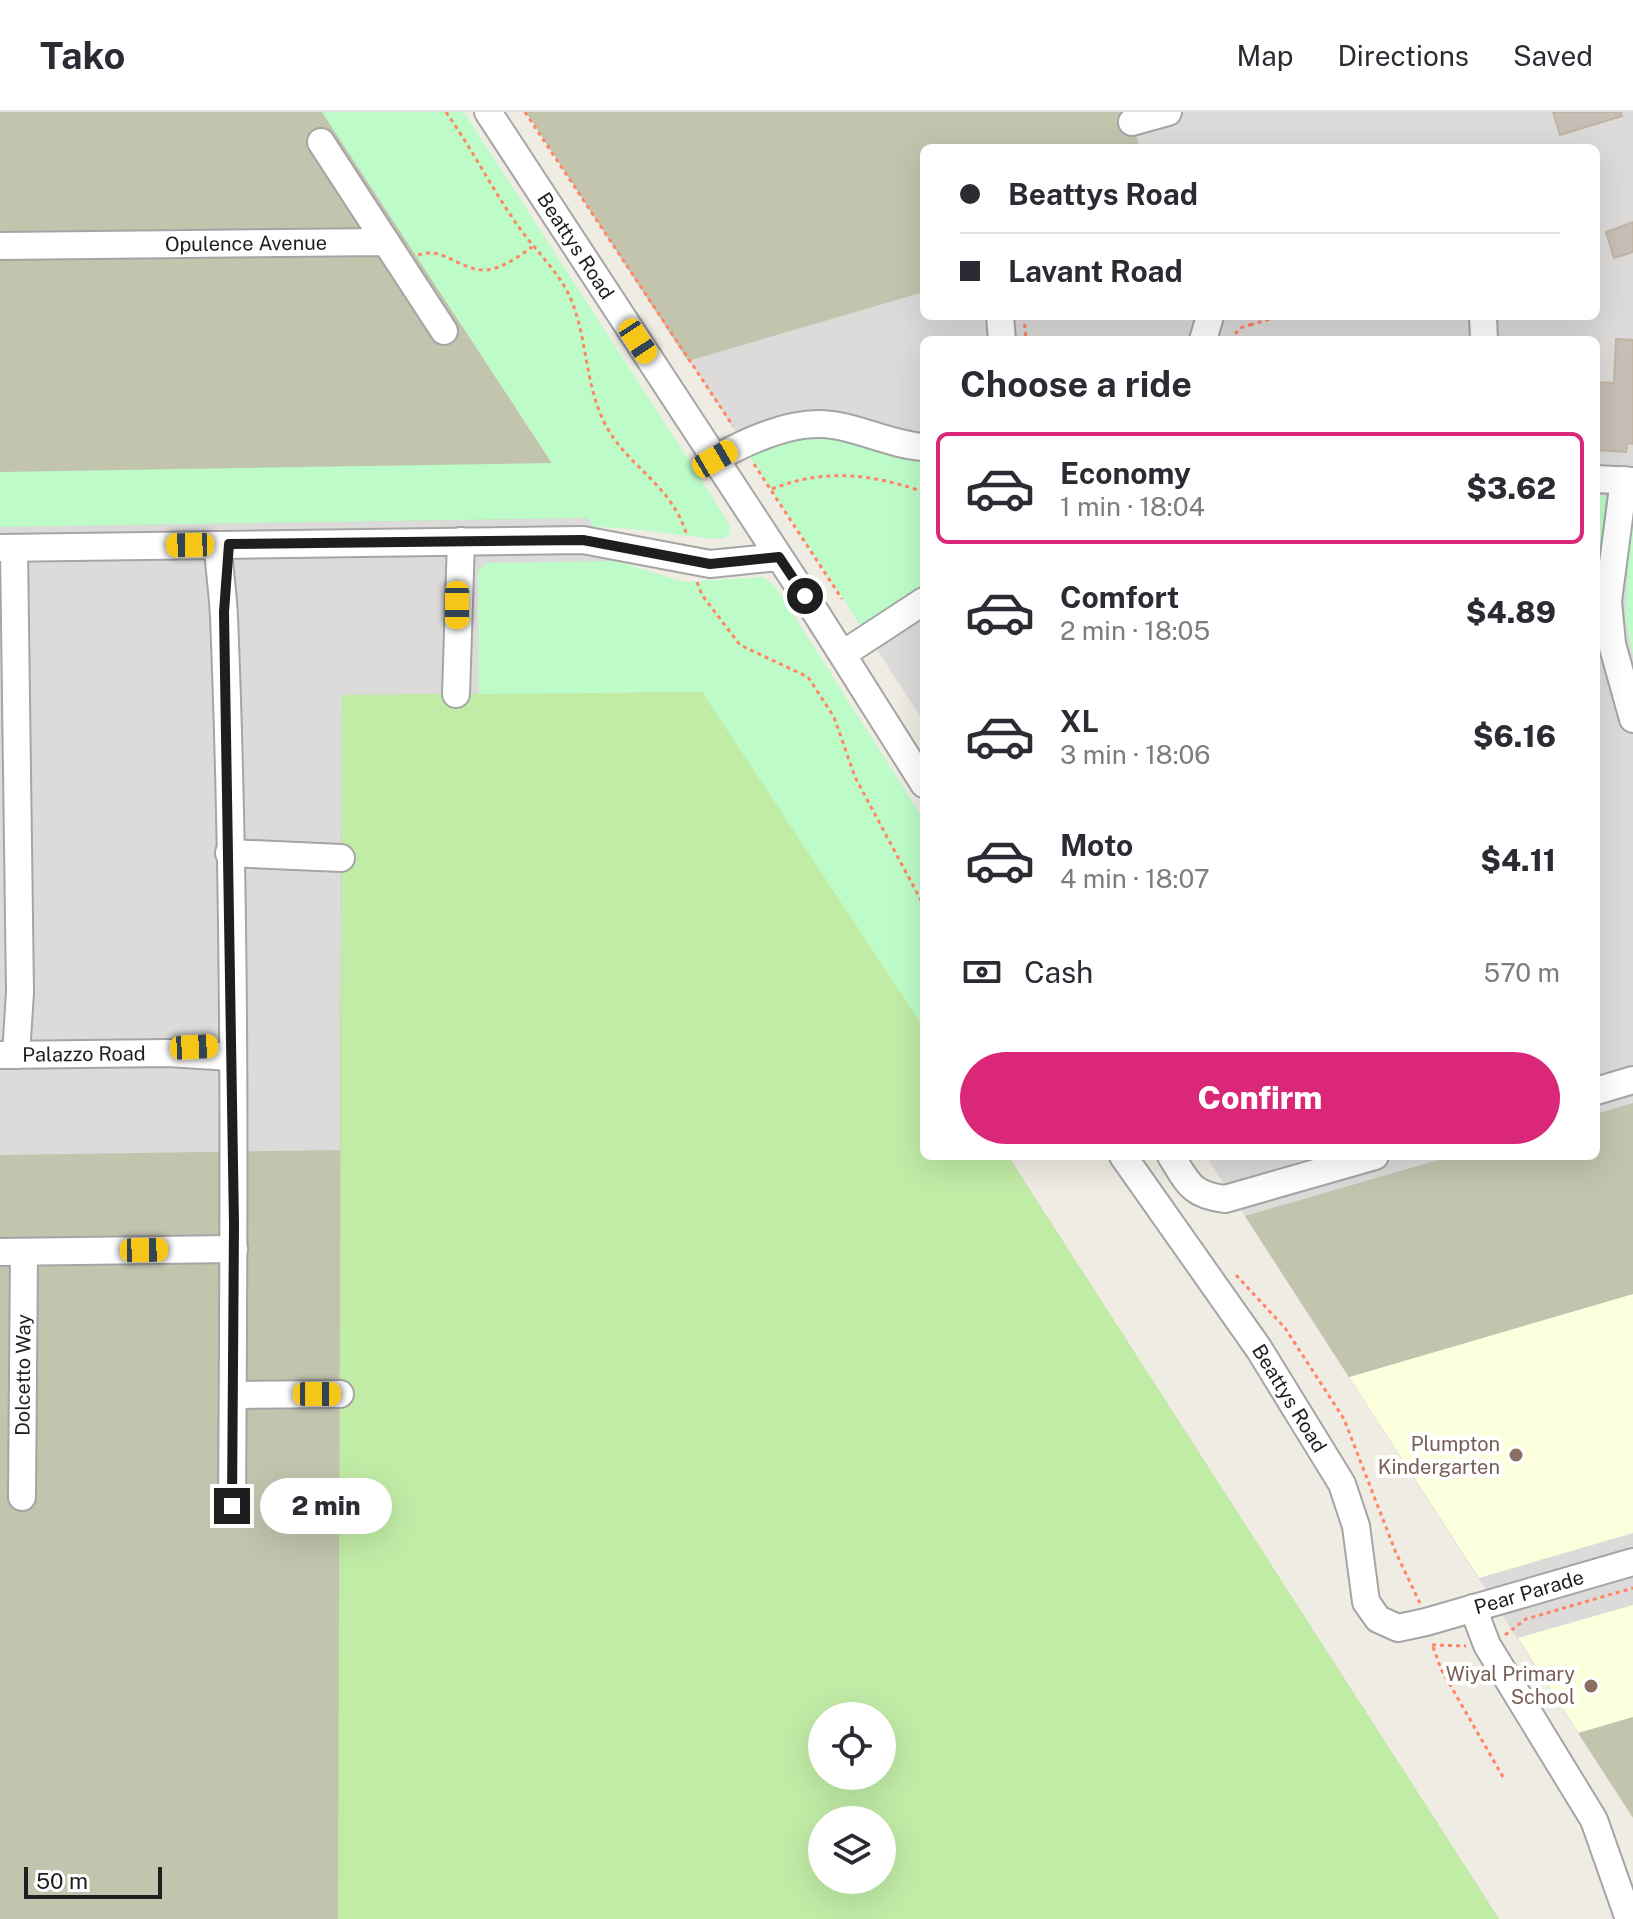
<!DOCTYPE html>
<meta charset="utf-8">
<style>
body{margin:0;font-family:"Public Sans",sans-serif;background:#f7f7f7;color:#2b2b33;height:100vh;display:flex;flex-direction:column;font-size:30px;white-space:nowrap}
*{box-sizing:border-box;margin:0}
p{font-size:26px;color:#7c7c81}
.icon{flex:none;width:44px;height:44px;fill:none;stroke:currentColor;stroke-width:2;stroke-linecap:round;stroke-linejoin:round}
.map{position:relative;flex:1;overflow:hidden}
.details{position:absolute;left:920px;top:224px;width:680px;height:824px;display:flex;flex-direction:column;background:#fff;border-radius:12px;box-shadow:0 8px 32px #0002}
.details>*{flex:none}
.hud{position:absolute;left:920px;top:32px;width:680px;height:176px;border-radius:12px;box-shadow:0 8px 32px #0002;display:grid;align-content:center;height:176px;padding:0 40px;background:#fff}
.fabs{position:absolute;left:808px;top:1590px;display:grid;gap:16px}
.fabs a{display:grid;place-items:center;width:88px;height:88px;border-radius:50%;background:#fff;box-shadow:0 8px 32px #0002;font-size:40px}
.scale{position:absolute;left:24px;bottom:20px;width:138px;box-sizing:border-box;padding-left:8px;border:4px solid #1e1e1e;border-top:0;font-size:22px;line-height:28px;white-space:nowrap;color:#1e1e1e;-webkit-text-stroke:6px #fff;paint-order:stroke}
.end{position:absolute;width:36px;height:36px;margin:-18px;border:10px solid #1e1e1e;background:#fff;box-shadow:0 0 0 4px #fff}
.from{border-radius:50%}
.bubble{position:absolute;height:56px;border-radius:28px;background:#fff;box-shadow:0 8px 32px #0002;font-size:26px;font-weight:800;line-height:56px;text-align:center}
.car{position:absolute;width:24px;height:48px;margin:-24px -12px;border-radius:10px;box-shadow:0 0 6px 2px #0007;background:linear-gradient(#f5c518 24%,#345 0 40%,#f5c518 0 76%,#345 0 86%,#f5c518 0)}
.hud b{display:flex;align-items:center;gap:28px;height:76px;font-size:30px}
.hud b+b{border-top:2px solid #e1e1e2}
.hud i{width:20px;height:20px;background:#2b2b33}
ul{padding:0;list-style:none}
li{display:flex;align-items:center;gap:24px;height:112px;margin:0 16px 12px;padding:0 24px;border:4px solid transparent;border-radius:12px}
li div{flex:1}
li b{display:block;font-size:30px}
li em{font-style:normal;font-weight:800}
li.selected{border-color:#db2777}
li>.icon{width:72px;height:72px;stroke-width:1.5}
h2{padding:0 40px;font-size:36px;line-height:96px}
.pay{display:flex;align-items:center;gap:20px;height:88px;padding:0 40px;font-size:30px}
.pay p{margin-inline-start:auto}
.action{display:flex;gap:16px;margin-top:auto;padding:16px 40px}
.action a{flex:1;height:92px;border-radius:48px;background:#db2777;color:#fff;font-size:32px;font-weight:800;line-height:92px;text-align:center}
header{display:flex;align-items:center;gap:48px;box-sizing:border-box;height:112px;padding:0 40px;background:#fff;border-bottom:2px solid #e1e1e2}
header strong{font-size:38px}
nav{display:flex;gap:44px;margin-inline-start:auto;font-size:28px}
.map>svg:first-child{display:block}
.residential{fill:#dcdbda;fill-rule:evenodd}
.education{fill:#fbffdc}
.construction{fill:#c2c4ae;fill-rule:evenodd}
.grass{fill:#c1eca6;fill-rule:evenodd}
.park{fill:#bdfcc9}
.building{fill:#c7bfb6;stroke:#c2b4a4;stroke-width:2}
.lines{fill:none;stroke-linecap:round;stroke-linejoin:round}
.minor-casing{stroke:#a5a5a5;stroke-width:30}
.path{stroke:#ff8564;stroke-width:3;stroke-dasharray:4 4;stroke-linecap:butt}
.minor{stroke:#fff;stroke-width:26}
.route{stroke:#1e1e1e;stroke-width:10}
.education-dot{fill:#8d6e63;stroke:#fff;stroke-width:3}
.labels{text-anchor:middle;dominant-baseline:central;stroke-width:8;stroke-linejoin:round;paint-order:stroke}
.street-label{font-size:20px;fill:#1e1e1e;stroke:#fff}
.education-label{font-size:20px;fill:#785e54;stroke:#fff;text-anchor:end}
</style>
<header>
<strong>Tako</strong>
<nav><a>Map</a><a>Directions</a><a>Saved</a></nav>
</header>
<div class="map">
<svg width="1633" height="1807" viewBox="0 0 1633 1807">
<rect width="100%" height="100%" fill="#efece3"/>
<path class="residential" d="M528,0H1633V1605L1578,1621L1206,1044H1596V228H924V610ZM924,36H1596V204H924Z
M588,406L702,580L342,583L340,1386H0V415Z"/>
<path class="education" d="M1633,1182V1421L1479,1466L1349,1265Z
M1633,1493V1706L1518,1526Z"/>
<path class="construction" d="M0,0H322L588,406L0,415Z
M526,0H1129L1140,36H924V180L688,249Z
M702,580L924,916V1044H1008L1499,1807H0V1043L340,1038L342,583ZM822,1604H882V1664H822ZM822,1708H882V1768H822Z
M1633,991V1182L1349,1265L1245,1104L1452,1044H1596V1002Z
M1633,1605V1706L1578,1621Z"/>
<path class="grass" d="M702,580L924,916V1044H1008L1499,1807H338L342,583ZM822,1604H882V1664H822ZM822,1708H882V1768H822Z"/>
<path class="park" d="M322,0H464L724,403L730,415L729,423L723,427C680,425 637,415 594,415L588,406L0,415V360L552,351Z
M820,323L924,347V489L869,526L751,347L752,340Z
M1596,384L1633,386V544L1625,505L1628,457L1596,455Z
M616,449L684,470L763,465L775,474L924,708V916L702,580L479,582L478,459L486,451Z"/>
<path class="building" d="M1553,0H1621L1622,4L1560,23Z
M1633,110V140L1614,146L1606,120Z
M1616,227L1633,228V332L1627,331L1626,340L1596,338V270L1614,271Z"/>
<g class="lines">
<g class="minor-casing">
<g id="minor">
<path id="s1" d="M488,0L818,504L924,672"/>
<path d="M1132,10L1168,0"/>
<path d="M321,30L386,130"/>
<path id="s2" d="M0,134L386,130L444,219"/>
<path d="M1000,204L1002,228"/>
<path d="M1483,204L1484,228"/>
<path d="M1203,228L1210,204"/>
<path d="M715,347C745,330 785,311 821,312C855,313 889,333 924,335"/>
<path d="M1596,367L1633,369"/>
<path d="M1624,368L1608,489L1612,532L1633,607"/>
<path d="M218,433C219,457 223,481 224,505C236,800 234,1098 232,1394"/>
<path d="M0,436L583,428L710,452L779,445"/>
<path d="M14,437L20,880L16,943"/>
<path d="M843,542L924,489"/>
<path d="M456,582L461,429"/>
<path d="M229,741L341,746"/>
<path id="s3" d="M0,943L168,941L231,945"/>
<path d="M1596,979L1633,968"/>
<path id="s4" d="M1123,1044L1259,1237L1342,1372L1356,1414L1366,1490L1378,1507L1398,1516L1426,1510L1633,1450"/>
<path d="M1171,1044C1188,1071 1191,1083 1225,1087L1375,1044"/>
<path d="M0,1140L234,1137"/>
<path d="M233,1283L340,1282"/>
<path id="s5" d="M22,1385L24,1140"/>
<path d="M1473,1496L1487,1533L1594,1708L1629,1807"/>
</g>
</g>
<path class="path" d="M446,0C472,37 492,77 518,114C534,137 557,158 569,183C588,224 584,271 605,312C628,356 672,372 687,424
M525,0L733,314
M418,143C444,134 460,159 486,158C503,156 518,145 532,135
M1024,204L1026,228
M1250,213L1281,204
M1230,228L1240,216L1250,213L1248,204
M754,352L842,487
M772,377C824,356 872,362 924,380
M697,470L702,483L740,533L808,565L834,605L855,665L924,794
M1236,1163L1285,1216L1344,1307L1396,1441L1420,1491
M1505,1523L1526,1507L1633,1476
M1432,1533L1466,1534
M1433,1535L1441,1557L1503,1665"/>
<use href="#minor" class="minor"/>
</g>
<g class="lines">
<path class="route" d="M232,1394L234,1112L224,500L229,432L583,428L710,452L779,445L805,484"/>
</g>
<g class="education-dot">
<circle cx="1516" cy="1343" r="8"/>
<circle cx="1591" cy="1574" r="8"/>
</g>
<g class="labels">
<g class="street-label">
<text stroke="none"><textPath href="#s2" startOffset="246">Opulence Avenue</textPath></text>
<text stroke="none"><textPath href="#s1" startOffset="160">Beattys Road</textPath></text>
<text stroke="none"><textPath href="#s3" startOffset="84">Palazzo Road</textPath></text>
<text stroke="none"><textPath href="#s5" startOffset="122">Dolcetto Way</textPath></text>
<text stroke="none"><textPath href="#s4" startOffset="294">Beattys Road</textPath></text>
<text stroke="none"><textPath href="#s4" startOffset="694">Pear Parade</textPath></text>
</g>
<g class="education-label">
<text x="1500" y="1332">Plumpton<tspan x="1500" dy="23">Kindergarten</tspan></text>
<text x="1575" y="1562">Wiyal Primary<tspan x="1575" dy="23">School</tspan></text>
</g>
</g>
</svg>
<div class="fabs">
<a><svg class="icon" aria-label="locate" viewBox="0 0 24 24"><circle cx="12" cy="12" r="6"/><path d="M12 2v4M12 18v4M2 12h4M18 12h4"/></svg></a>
<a><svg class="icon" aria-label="layers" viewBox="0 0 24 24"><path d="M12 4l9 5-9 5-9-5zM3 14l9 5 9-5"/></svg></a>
</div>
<div class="scale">50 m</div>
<i class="end from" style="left:805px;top:484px"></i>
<i class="end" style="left:232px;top:1394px"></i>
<div class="bubble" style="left:260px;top:1366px;width:132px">2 min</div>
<i class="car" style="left:638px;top:229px;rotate:147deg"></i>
<i class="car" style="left:715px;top:347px;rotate:60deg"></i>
<i class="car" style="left:190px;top:433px;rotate:269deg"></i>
<i class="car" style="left:457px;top:493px;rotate:180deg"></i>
<i class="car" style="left:194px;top:935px;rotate:87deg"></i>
<i class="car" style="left:144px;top:1138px;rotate:89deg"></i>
<i class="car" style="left:317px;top:1282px;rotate:90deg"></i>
<div class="hud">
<b><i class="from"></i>Beattys Road</b>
<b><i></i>Lavant Road</b>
</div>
<section class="details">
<h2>Choose a ride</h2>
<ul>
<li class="selected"><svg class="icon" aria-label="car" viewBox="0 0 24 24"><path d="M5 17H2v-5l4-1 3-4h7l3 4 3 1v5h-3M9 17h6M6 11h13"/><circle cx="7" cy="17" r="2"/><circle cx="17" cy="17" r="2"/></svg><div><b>Economy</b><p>1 min · 18:04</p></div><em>$3.62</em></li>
<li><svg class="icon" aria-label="car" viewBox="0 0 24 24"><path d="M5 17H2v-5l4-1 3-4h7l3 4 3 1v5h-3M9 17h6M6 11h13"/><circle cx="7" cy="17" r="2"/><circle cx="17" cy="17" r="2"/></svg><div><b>Comfort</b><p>2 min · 18:05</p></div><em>$4.89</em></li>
<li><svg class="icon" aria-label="car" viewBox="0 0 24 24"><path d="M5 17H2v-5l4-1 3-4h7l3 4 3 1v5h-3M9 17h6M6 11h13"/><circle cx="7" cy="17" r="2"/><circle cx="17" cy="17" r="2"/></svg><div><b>XL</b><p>3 min · 18:06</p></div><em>$6.16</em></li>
<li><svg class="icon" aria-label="car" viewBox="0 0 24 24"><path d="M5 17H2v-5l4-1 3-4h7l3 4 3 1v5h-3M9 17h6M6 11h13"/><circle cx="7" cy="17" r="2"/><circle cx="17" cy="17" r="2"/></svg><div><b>Moto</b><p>4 min · 18:07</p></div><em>$4.11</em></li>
</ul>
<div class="pay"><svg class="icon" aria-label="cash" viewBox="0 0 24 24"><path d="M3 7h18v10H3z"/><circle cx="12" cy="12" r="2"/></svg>Cash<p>570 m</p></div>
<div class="action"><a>Confirm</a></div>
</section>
</div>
